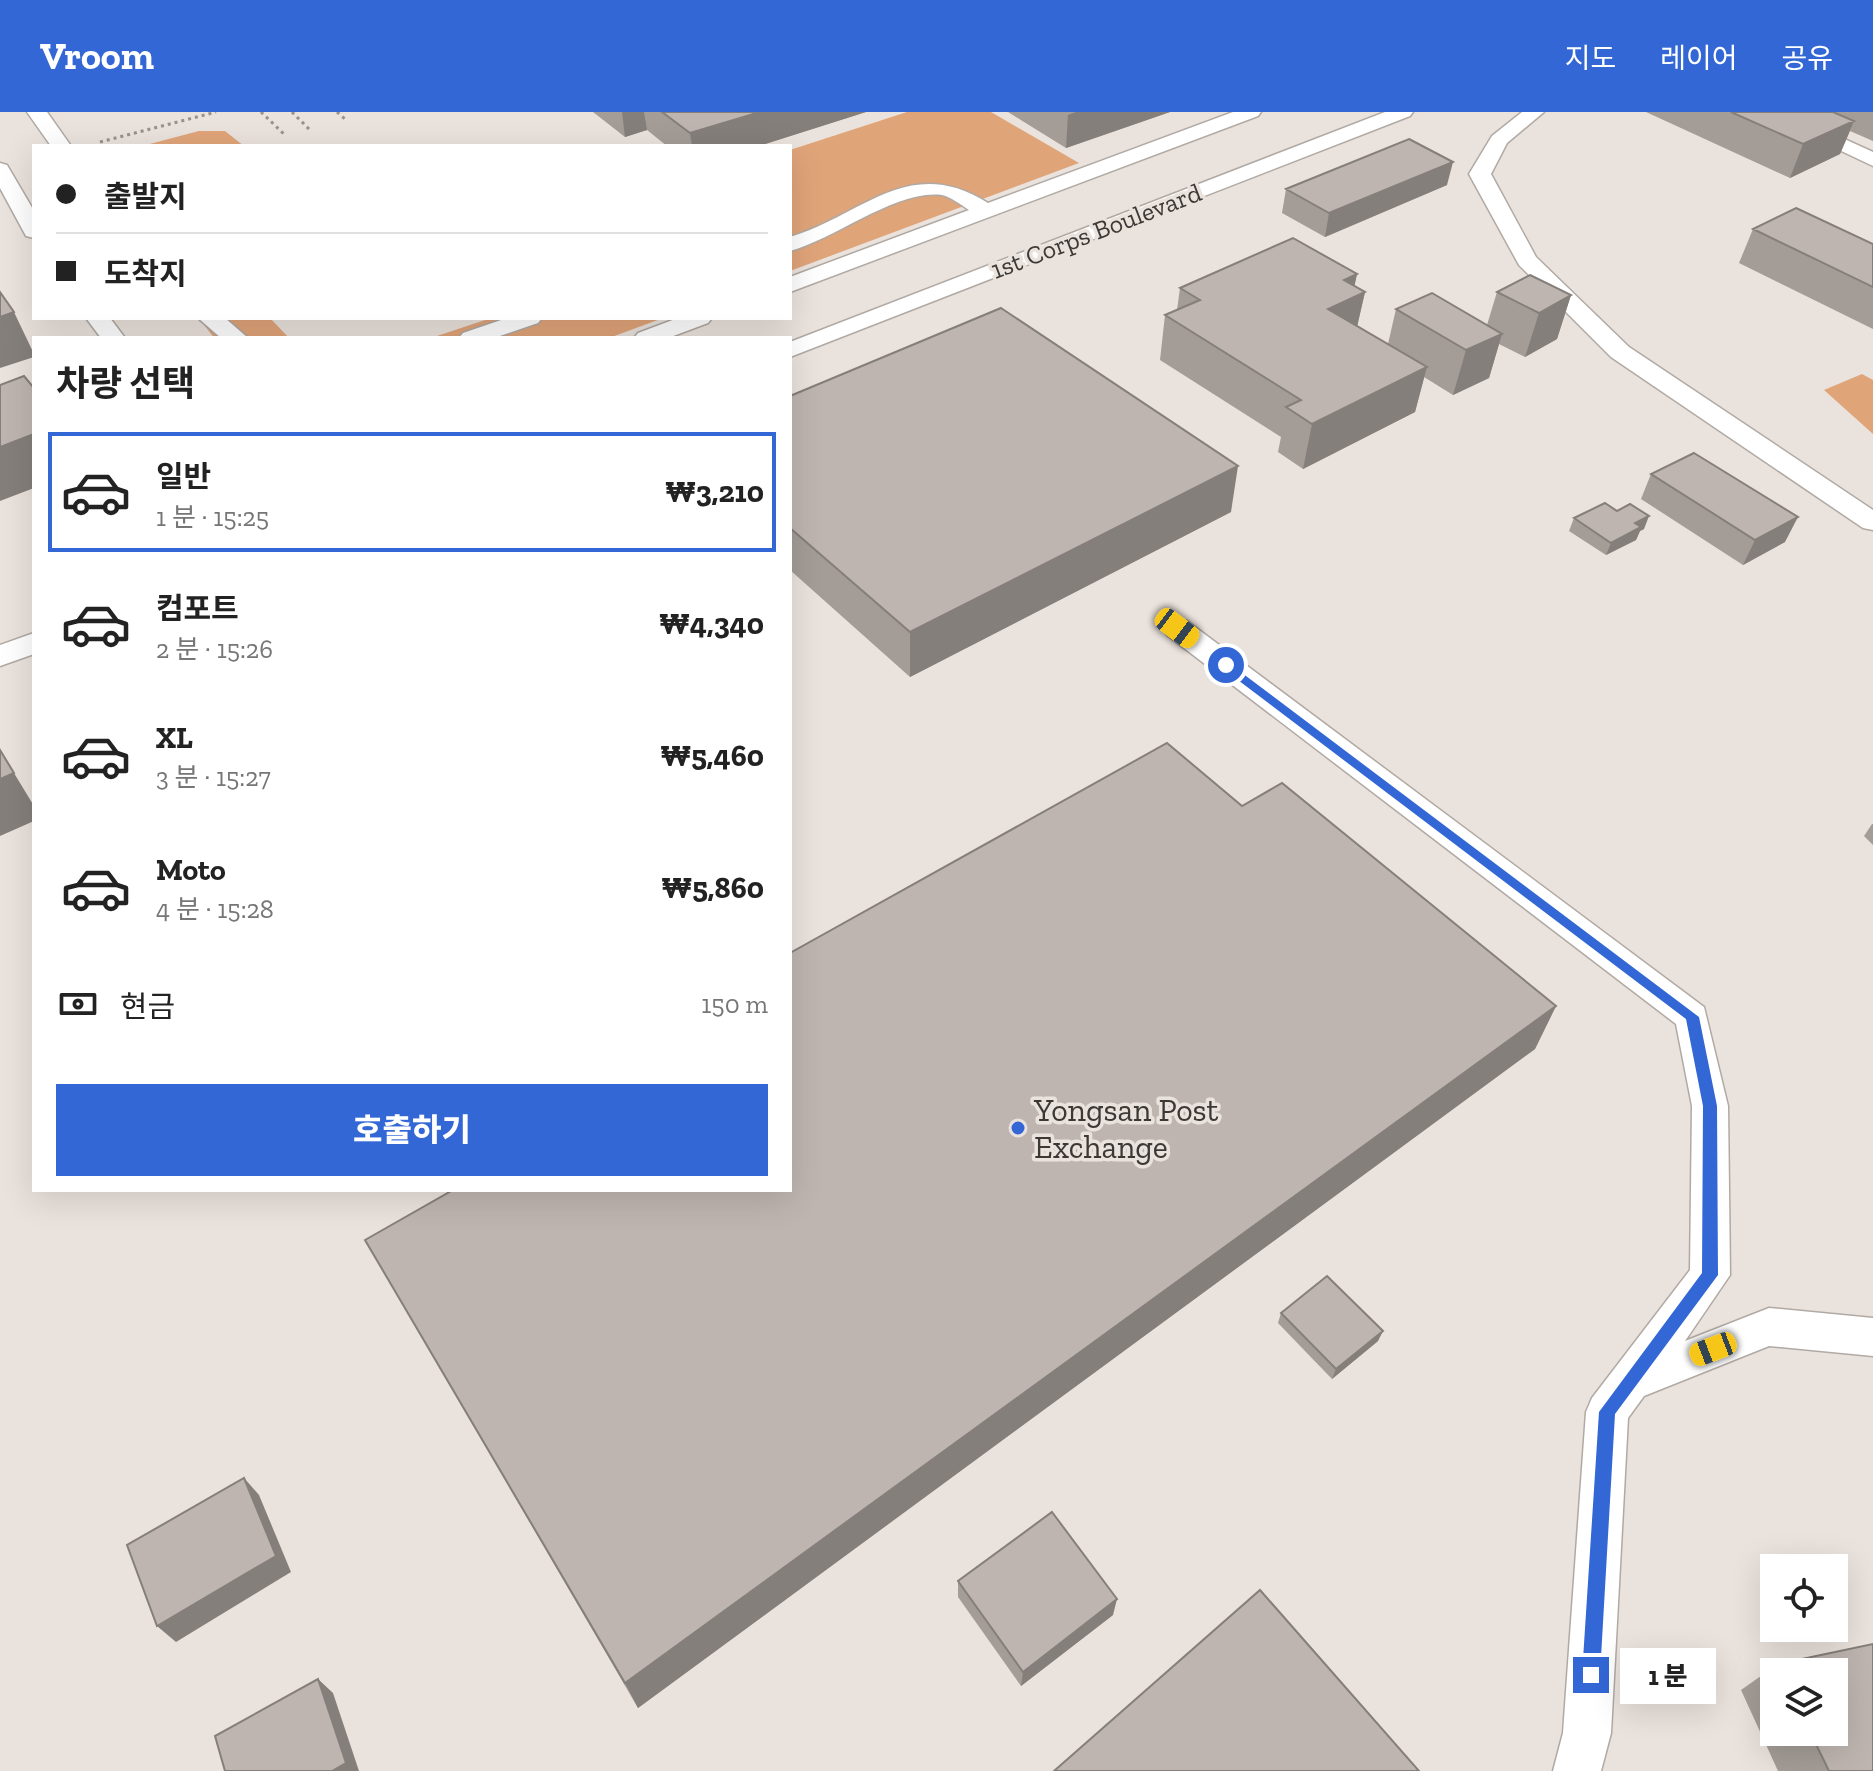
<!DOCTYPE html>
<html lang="ko">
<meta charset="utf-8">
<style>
body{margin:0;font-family:"Zilla Slab","Noto Sans KR",serif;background:#f6f6f6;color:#222;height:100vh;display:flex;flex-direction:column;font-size:30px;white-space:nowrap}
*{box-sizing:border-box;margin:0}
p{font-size:26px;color:#767676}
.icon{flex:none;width:44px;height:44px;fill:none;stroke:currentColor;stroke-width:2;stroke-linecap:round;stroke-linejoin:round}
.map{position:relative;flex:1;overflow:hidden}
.drawer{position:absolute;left:32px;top:224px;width:760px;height:856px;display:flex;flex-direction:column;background:#fff;border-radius:0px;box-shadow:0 8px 32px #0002}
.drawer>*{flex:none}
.hud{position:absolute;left:32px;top:32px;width:760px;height:176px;border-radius:0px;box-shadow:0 8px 32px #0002;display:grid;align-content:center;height:176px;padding:0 24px;background:#fff}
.tools{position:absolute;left:1760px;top:1442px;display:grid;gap:16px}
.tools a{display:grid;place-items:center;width:88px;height:88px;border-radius:0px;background:#fff;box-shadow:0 8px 32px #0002;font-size:40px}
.end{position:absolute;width:36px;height:36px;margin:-18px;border:10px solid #3267d5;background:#fff;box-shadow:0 0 0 4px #fff}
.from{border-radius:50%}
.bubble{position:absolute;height:56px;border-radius:0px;background:#fff;box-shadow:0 8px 32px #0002;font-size:26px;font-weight:800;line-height:56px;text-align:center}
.car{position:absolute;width:24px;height:48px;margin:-24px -12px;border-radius:10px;box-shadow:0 0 6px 2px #0007;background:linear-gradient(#f5c518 24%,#345 0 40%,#f5c518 0 76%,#345 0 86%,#f5c518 0)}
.hud b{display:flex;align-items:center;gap:28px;height:76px;font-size:30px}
.hud b+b{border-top:2px solid #e0e0e0}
.hud i{width:20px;height:20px;background:#222}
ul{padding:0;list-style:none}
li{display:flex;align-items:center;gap:24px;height:120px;margin:0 16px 12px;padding:0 8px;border:4px solid transparent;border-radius:0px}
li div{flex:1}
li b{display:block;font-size:30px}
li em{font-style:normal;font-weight:800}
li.active{border-color:#3267d5}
li>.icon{width:72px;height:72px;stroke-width:1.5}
h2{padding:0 24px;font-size:36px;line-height:96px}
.pay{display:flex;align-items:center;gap:20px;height:88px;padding:0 24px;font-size:30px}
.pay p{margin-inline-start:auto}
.action{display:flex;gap:16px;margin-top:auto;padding:16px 24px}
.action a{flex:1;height:92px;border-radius:0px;background:#3267d5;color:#fff;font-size:32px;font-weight:800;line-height:92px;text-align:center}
header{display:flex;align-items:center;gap:48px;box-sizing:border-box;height:112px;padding:0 40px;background:#3267d5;color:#fff}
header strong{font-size:38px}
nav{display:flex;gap:44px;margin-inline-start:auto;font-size:28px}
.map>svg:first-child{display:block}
.green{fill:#e0a479}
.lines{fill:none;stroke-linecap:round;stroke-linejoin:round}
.service-casing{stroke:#b1a9a3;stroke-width:3}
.path{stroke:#97928e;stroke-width:3;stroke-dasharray:3 4;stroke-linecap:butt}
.service{fill:#fff;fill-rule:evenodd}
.wall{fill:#a39c97;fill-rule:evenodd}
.shaded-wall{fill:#857f7b}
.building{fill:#beb5b0;stroke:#857f7b;stroke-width:2}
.route{fill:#3267d5}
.poi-dot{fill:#3267d5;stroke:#eae2dc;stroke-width:3}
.labels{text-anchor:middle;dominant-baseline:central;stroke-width:7;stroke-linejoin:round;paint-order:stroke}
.far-street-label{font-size:26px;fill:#3b3836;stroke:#eae2dc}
.poi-label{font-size:32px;fill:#3b3836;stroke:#eae2dc;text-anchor:start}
</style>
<header>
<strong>Vroom</strong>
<nav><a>지도</a><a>레이어</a><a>공유</a></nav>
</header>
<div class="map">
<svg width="1873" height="1659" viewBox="0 0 1873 1659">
<rect width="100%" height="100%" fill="#eae2dc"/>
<path class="green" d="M907,0H991L1079,51L790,159V38Z
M199,19H225L244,34H142Z
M199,206H270L289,226H214Z
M491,206H663L609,226H431Z
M1862,262L1873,268V322L1824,278Z"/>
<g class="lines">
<g class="service-casing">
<path id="service" d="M27,0H47L71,34H51Z
M1233,0H1261L1258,4L790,180V165L969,98C961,93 951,85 942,83C897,77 835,127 790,139V125C863,103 909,41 988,91Z
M1385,0H1413L1410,4L790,245V230Z
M1522,0H1544L1507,31L1491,62L1536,145L1629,235L1873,398V418L1863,416L1611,245L1519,153L1469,62L1492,24Z
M1759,0H1785L1873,40V54Z
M0,51L7,53L34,99V126L26,124L0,76Z
M86,206H110L125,226H101Z
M198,206H225L248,226H221Z
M507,206H542L538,211L494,226H459L463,221Z
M678,206H712L708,211L668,226H634L638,221Z
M1177,507L1187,509L1704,895L1728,994L1730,1163L1685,1229L1769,1196L1873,1206V1244L1769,1234L1644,1284L1628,1306L1611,1621L1601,1659H1553L1563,1621L1586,1300L1592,1286L1690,1158L1692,994L1676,912L1167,523L1163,516L1167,509Z
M34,521V542L0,554V533Z"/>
</g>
<path class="path" d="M261,0L286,24
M292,0L309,17
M337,0L345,7
M100,30L216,0"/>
<use href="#service" class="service"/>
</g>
<path class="wall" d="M593,0H866L759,34H667L647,18L625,25Z
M1008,0H1170L1066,36Z
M1646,0H1873V29L1850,19L1840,42L1790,66Z
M1447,73L1325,125L1282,101L1286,77Z
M1753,117L1873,132V217L1739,151Z
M1357,162L1354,174L1365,180L1357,214L1388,232L1396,197L1487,213L1497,180L1571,183L1557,227L1525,245L1499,232L1489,266L1453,283L1424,265L1415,300L1303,357L1278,340L1281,325L1160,248L1165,203L1177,198L1180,176Z
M790,284L1231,400L910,565L790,458Z
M1651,362L1785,430L1743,453L1641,387Z
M1574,406L1644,417L1640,419L1636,428L1606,443L1569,419Z
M1242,694L1556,894L1535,937L638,1596L365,1128Z
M1872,712H1873V733L1864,724Z
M1281,1201L1378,1229L1332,1267L1278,1211Z
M958,1469L1113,1503L1021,1574L958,1485Z
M1873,1532V1659H1778L1741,1578L1778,1552ZM1774,1560H1834V1620H1774Z"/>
<path class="shaded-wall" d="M622,0H644L647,18L625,25Z
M760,0H866L759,34H692L690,21Z
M1076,0H1170L1066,36L1068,3Z
M1854,9L1840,42L1790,66L1803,32Z
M1453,50L1447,73L1325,125L1329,101Z
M1357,162L1352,186L1365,180L1355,224L1328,197L1344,168Z
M1571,183L1557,227L1525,245L1539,201Z
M14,200L34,242V245L0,256V205Z
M1502,222L1489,266L1453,283L1466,238Z
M1427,255L1415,300L1303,357L1312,312Z
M34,322V376L0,389V335Z
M1238,354L1231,400L910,565V520Z
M1649,404L1644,417L1640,419L1636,428L1606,443L1611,431L1635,411Z
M1798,405L1785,430L1743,453L1755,428Z
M0,638L34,694V709L0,724Z
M1556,894L1535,937L638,1596L625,1571Z
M1383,1219L1378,1229L1332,1267L1336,1257Z
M244,1366L259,1383L291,1460L176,1530L157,1514Z
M1117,1487L1113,1503L1021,1574L1023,1560Z
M318,1567L333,1581L359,1659H332Z"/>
<path class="building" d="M662,0H760L690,21Z
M1731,0H1833L1854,9L1803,32Z
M1409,27L1453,50L1329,101L1286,77Z
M1796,96L1873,132V175L1753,117Z
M1293,126L1357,162L1344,168L1365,180L1328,197L1427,255L1312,312L1286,295L1301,288L1165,203L1200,188L1180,176Z
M1530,163L1571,183L1539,201L1497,180Z
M0,180L14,200L0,205Z
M1432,181L1502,222L1466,238L1396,197Z
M1001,196L1238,354L910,520L790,416V284Z
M24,264L34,276V322L0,335V273Z
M1694,341L1798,405L1755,428L1651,362Z
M1605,391L1617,399L1630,392L1649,404L1635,411L1641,415L1611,431L1574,406Z
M1167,631L1242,694L1282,671L1556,894L625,1571L365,1128L453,1078H790V841Z
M0,638L14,661L0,667Z
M1327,1164L1383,1219L1336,1257L1281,1201Z
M244,1366L276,1444L157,1514L127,1433Z
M1052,1400L1117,1487L1023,1560L958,1469Z
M1260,1478L1419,1659H1054Z
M1873,1532V1659H1829L1810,1620H1834V1560H1782L1778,1552Z
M318,1567L346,1651L332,1659H225L215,1624Z"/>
<path class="route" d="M1226,549L1699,905L1717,994L1718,1163L1615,1302L1600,1563L1591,1572L1582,1563L1599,1300L1702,1161L1703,994L1686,907L1222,556Z"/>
<circle class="poi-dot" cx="1018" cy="1016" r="8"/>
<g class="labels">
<g class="far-street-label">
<text transform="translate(1096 119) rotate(-21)">1st Corps Boulevard</text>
</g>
<g class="poi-label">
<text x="1034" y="998">Yongsan Post<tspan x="1034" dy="37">Exchange</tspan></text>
</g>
</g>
</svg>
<div class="tools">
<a><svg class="icon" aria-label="locate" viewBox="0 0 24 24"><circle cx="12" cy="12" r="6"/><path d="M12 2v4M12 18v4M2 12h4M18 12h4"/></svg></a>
<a><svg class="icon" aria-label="layers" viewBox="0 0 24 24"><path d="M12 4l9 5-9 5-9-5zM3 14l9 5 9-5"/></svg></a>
</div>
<i class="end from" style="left:1226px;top:553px"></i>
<i class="end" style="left:1591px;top:1563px"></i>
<div class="bubble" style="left:1620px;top:1536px;width:96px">1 분</div>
<i class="car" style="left:1177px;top:516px;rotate:127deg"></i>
<i class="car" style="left:1713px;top:1237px;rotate:249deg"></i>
<div class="hud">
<b><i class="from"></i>출발지</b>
<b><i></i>도착지</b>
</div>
<section class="drawer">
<h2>차량 선택</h2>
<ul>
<li class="active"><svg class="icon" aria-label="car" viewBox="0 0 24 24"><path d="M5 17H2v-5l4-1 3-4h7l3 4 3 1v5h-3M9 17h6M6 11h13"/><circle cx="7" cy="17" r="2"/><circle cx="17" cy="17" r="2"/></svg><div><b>일반</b><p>1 분 · 15:25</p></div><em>₩3,210</em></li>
<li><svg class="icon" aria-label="car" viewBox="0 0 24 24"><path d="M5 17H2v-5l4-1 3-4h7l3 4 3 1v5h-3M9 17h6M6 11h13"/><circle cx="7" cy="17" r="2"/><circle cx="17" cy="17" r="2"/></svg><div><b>컴포트</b><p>2 분 · 15:26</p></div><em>₩4,340</em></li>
<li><svg class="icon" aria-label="car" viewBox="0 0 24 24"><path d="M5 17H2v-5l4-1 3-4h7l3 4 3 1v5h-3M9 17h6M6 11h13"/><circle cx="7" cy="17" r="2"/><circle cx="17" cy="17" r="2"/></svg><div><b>XL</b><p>3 분 · 15:27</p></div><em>₩5,460</em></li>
<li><svg class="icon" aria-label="car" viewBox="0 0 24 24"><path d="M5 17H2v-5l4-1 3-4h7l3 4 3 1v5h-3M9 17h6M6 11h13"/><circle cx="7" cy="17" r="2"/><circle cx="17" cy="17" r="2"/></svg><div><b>Moto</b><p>4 분 · 15:28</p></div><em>₩5,860</em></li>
</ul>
<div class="pay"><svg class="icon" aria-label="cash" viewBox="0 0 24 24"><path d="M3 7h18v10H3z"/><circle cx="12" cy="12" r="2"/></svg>현금<p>150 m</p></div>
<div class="action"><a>호출하기</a></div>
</section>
</div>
